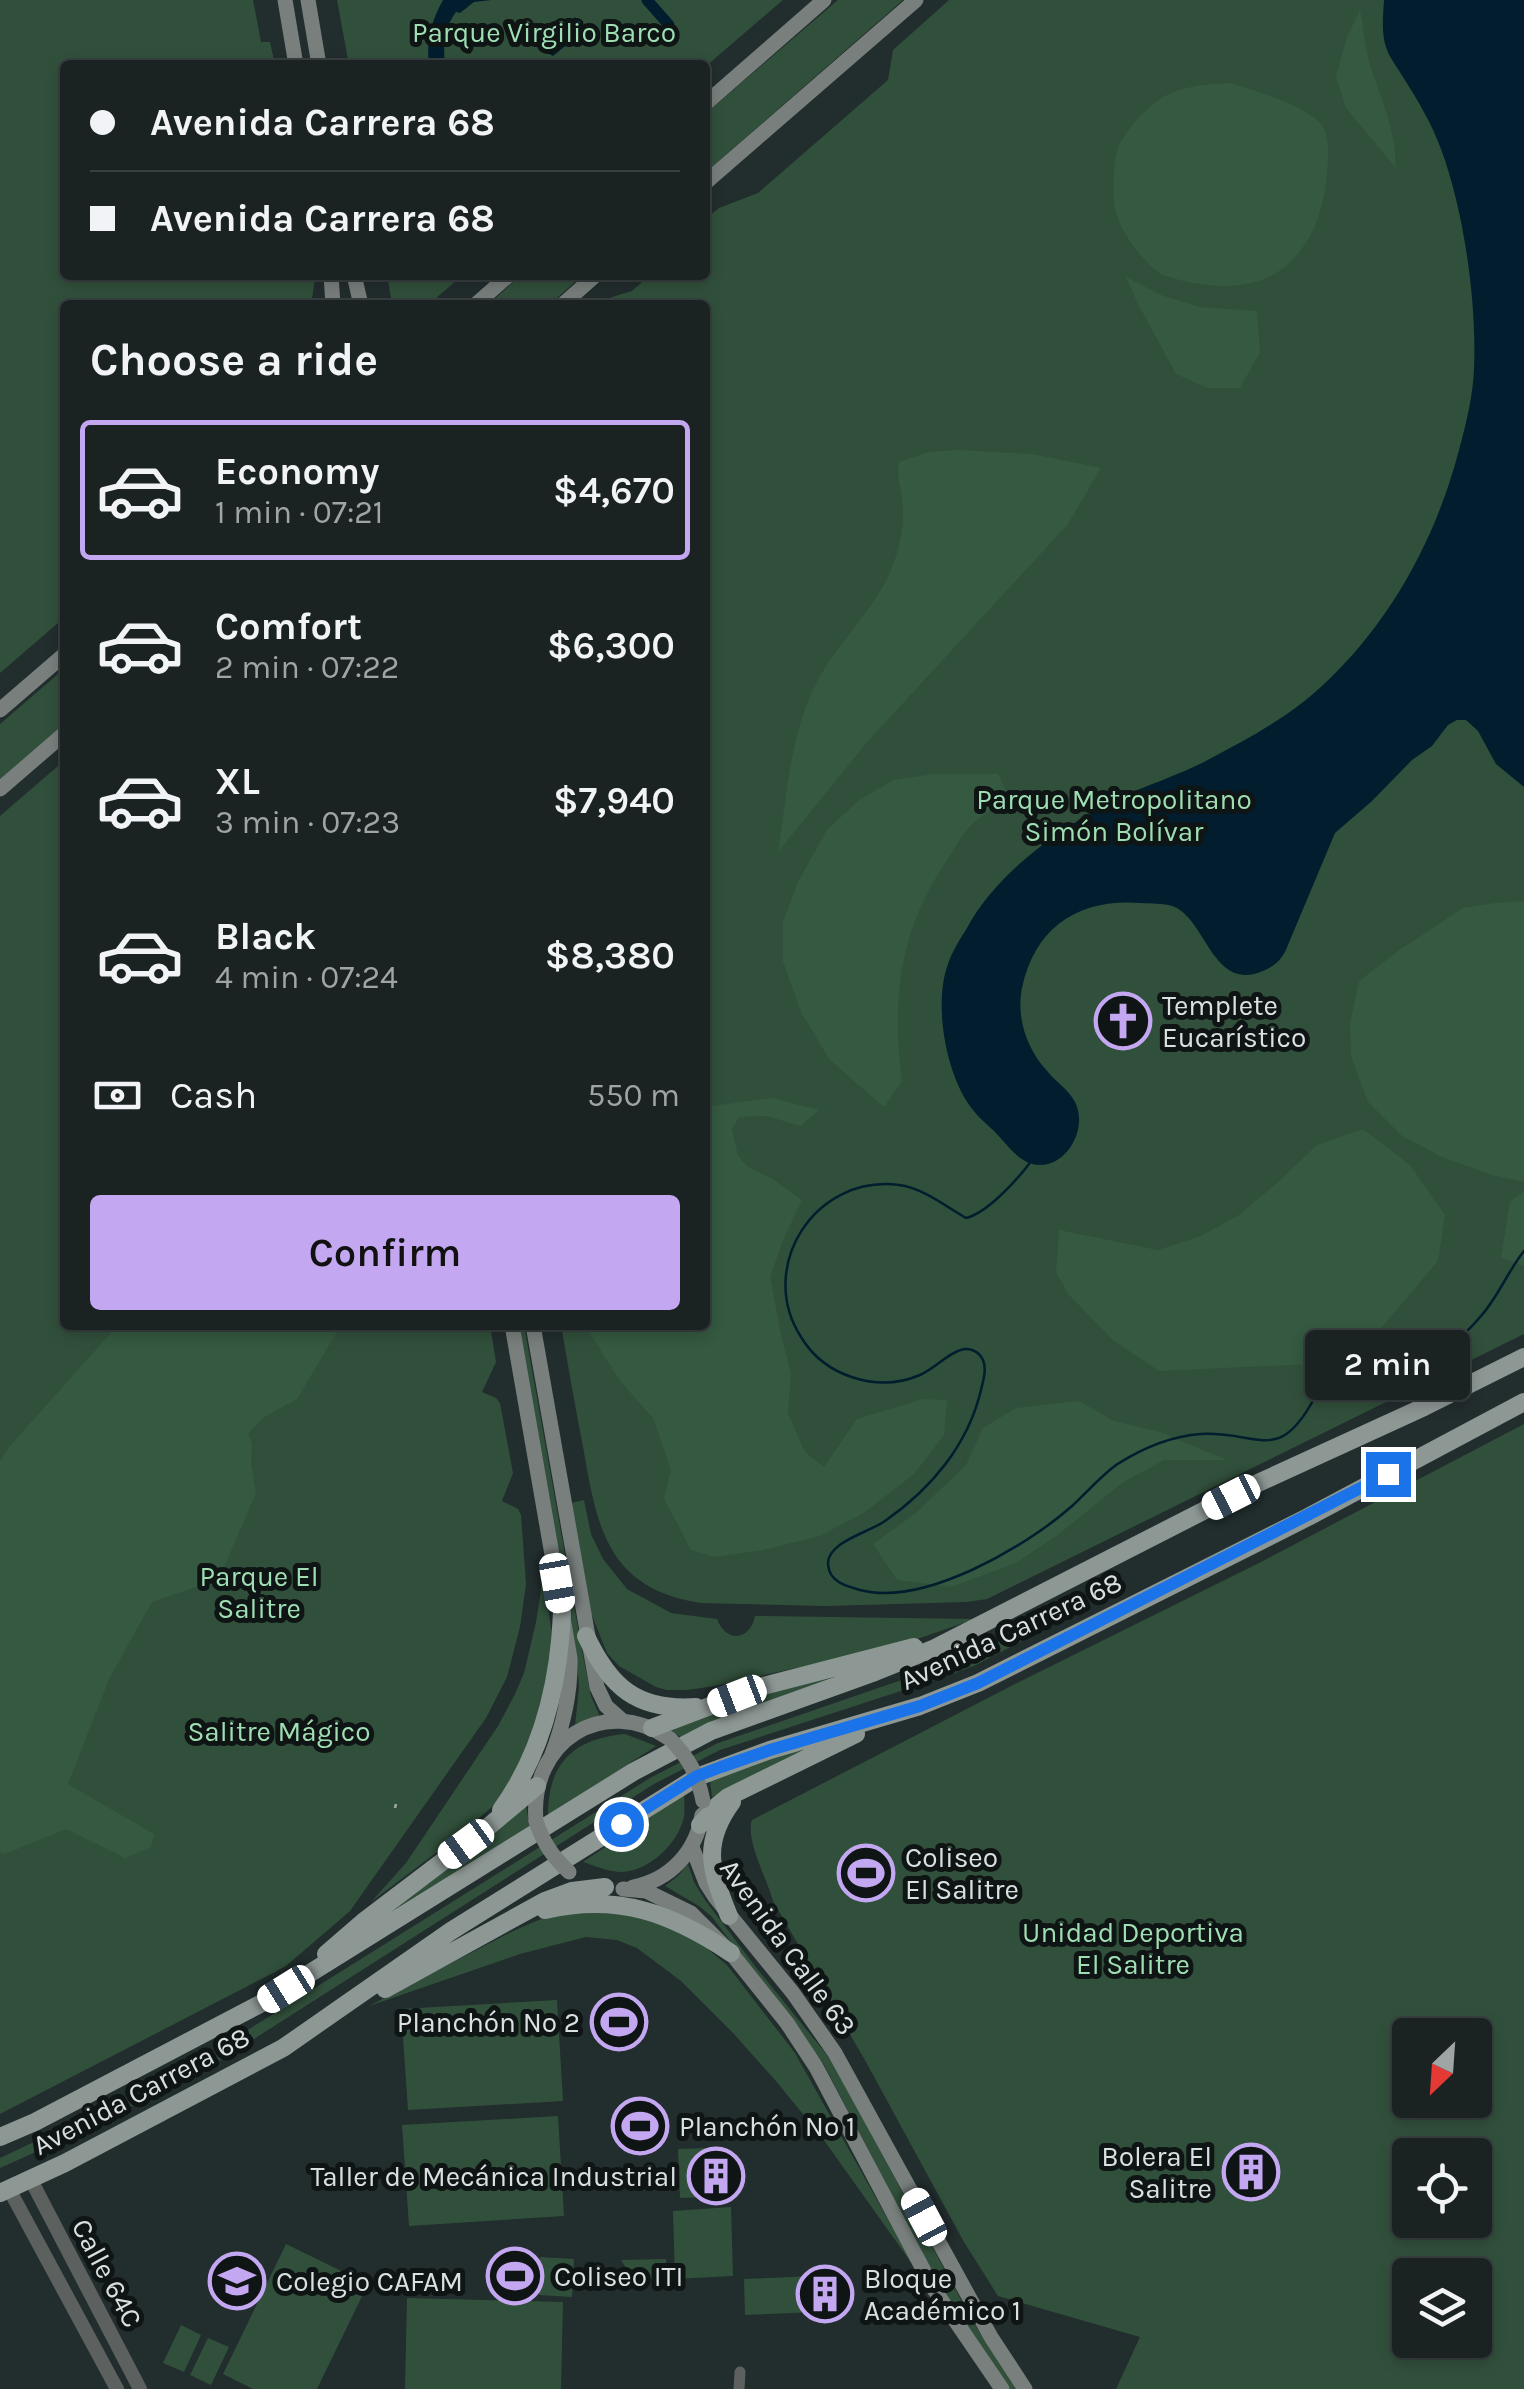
<!DOCTYPE html>
<meta charset="utf-8">
<style>
body{margin:0;font-family:Karla,sans-serif;background:#232a2a;color:#f1f3f6;height:100vh;display:flex;flex-direction:column;font-size:38px;white-space:nowrap}
*{box-sizing:border-box;margin:0}
p{font-size:32px;color:#9fa4a5}
.icon{flex:none;width:55px;height:55px;fill:none;stroke:currentColor;stroke-width:2;stroke-linecap:round;stroke-linejoin:round}
.map{position:relative;flex:1;overflow:hidden}
.side{position:absolute;left:60px;top:300px;width:650px;height:1030px;display:flex;flex-direction:column;background:#1a2222;border-radius:10px;box-shadow:0 5px 15px #0003,0 0 0 2px #383f40}
.side>*{flex:none}
.hud{position:absolute;left:60px;top:60px;width:650px;height:220px;border-radius:10px;box-shadow:0 5px 15px #0003,0 0 0 2px #383f40;display:grid;align-content:center;height:220px;padding:0 30px;background:#1a2222}
.needle{width:65px;rotate:205deg}
.controls{position:absolute;left:1392px;top:2018px;display:grid;gap:20px}
.controls a{display:grid;place-items:center;width:100px;height:100px;border-radius:10px;background:#1a2222;box-shadow:0 5px 15px #0003,0 0 0 2px #383f40;font-size:50px}
.end{position:absolute;width:45px;height:45px;margin:-22px;border:12px solid #1a73e8;background:#fff;box-shadow:0 0 0 5px #fff}
.from{border-radius:50%}
.bubble{position:absolute;height:70px;border-radius:10px;background:#1a2222;box-shadow:0 5px 15px #0003,0 0 0 2px #383f40;font-size:32px;font-weight:600;line-height:70px;text-align:center}
.car{position:absolute;width:30px;height:60px;margin:-30px -15px;border-radius:12px;box-shadow:0 0 8px 2px #0007;background:linear-gradient(#fff 24%,#345 0 40%,#fff 0 76%,#345 0 86%,#fff 0)}
.hud b{display:flex;align-items:center;gap:35px;height:95px;font-size:38px}
.hud b+b{border-top:2px solid #383f40}
.hud i{width:25px;height:25px;background:#f1f3f6}
ul{padding:0;list-style:none}
li{display:flex;align-items:center;gap:30px;height:140px;margin:0 20px 15px;padding:0 10px;border:5px solid transparent;border-radius:10px}
li div{flex:1}
li b{display:block;font-size:38px}
li em{font-style:normal;font-weight:600}
li.current{border-color:#c4a7f1}
li>.icon{width:90px;height:90px;stroke-width:1.5}
h2{padding:0 30px;font-size:45px;line-height:120px}
.pay{display:flex;align-items:center;gap:25px;height:110px;padding:0 30px;font-size:38px}
.pay p{margin-inline-start:auto}
.action{display:flex;gap:20px;margin-top:auto;padding:20px 30px}
.action a{flex:1;height:115px;border-radius:10px;background:#c4a7f1;color:#111;font-size:40px;font-weight:600;line-height:115px;text-align:center}
.map>svg:first-child{display:block}
.green{fill:#31503b;fill-rule:evenodd}
.forest{fill:#355941}
.water{fill:#021d2e}
.lines{fill:none;stroke-linecap:round;stroke-linejoin:round}
.stream{stroke:#021d2e;stroke-width:2.5}
.canal{stroke:#021d2e;stroke-width:11}
.minor{stroke:#5c615f;stroke-width:11}
.tertiary{stroke:#5c615f;stroke-width:14}
.secondary{stroke:#787f7d;stroke-width:15}
.primary{stroke:#8d9794;stroke-width:18}
.rail{stroke:#a3abab;stroke-width:2.5;stroke-dasharray:12 12;stroke-linecap:butt}
.secondary-bridge{stroke:#787f7d;stroke-width:15}
.route{stroke:#1a73e8;stroke-width:12}
.labels{text-anchor:middle;dominant-baseline:central;stroke-width:10;stroke-linejoin:round;paint-order:stroke}
.park-label{font-size:28px;fill:#9fdeb3;stroke:#0f1414}
.poi-label{font-size:28px;fill:#d9e0e0;stroke:#0f1414;text-anchor:start}
.street-label{font-size:28px;fill:#d9e0e0;stroke:#0f1414}
</style>
<div class="map">
<svg width="1524" height="2389" viewBox="0 0 1524 2389">
<rect width="100%" height="100%" fill="#222d2d"/>
<path class="green" d="M0,0H253L261,42H270L275,65H65V275H315V279L311,305H65V617L0,673Z
M337,0H783L705,67V65H349Z
M838,0H903L705,173V114Z
M949,0H1524V1334L987,1599L966,1602L826,1606L701,1603C607,1589 597,1527 583,1447C575,1406 568,1366 561,1325H705V305H603L612,297L632,291L650,275H705V219L719,208L758,193L888,80L893,50Z
M387,275H463L428,305H400L391,298Z
M521,275H583L549,305H488Z
M65,668V724L0,779V724Z
M65,760V1325H490L496,1362L482,1392L496,1398L500,1403L513,1473L502,1501L518,1509L521,1515L526,1584L520,1627L507,1677L486,1718L350,1911L286,1966L275,1972L0,2114V816Z
M519,1325H524L584,1661L591,1696L600,1717L583,1721L575,1726L579,1687L577,1662Z
M1524,1424V2389H1116L1140,2337L998,2296L964,2242L866,2062L773,1901C767,1879 745,1839 752,1820L1013,1685L1257,1564ZM1410,2035H1475V2100H1410ZM1410,2155H1475V2220H1410ZM1475,2275V2340H1410V2275Z
M584,1500L591,1534L603,1559L627,1589L671,1613L717,1619C726,1643 750,1641 755,1616L975,1619L900,1645L715,1686L687,1690H667L656,1687L619,1666L607,1653L591,1613L571,1503Z
M543,1576L552,1634L551,1665L539,1725L499,1801L453,1840L371,1902L406,1863L498,1726L515,1694L524,1673L536,1622Z
M1018,1633L1022,1641L976,1665L950,1675L720,1750L654,1784L224,2058L96,2125L0,2168V2158L91,2115L219,2048L650,1778L718,1743L945,1665Z
M855,1670L682,1738L669,1730L789,1685Z
M625,1734L656,1746L548,1816C548,1763 573,1739 625,1734Z
M833,1737L712,1797L710,1780L765,1759Z
M684,1794C684,1801 685,1810 684,1817C678,1844 649,1871 622,1872C609,1872 595,1866 583,1862Z
M526,1806L530,1829L349,1944Z
M688,1864L694,1882L705,1900L755,1966L831,2060L973,2322L1017,2389H1008L944,2295L823,2063L712,1917L699,1906L665,1886L678,1876Z
M602,1910L646,1919L693,1937L727,1965L795,2053L915,2268L821,2136L775,2080L734,2034L681,1981L637,1948L617,1940L586,1937L520,1954L369,2006L513,1931L546,1917Z
M618,1997L639,2008L619,2047L599,2037Z
M557,2000L563,2101L408,2110L401,2009Z
M663,2111L665,2138L617,2141L615,2114Z
M558,2116L564,2216L409,2226L402,2125Z
M706,2148L707,2197L680,2198L678,2149Z
M731,2207L733,2276L675,2279L673,2211Z
M286,2244L368,2284L317,2389H253L223,2374Z
M540,2257L574,2259L572,2297L539,2295Z
M666,2259V2278L633,2279L621,2260Z
M813,2276L815,2312L745,2315L744,2279Z
M407,2298L563,2302L561,2389H405Z
M181,2325L201,2335L184,2372L163,2363Z
M208,2338L229,2347L211,2385L190,2375Z"/>
<path class="forest" d="M1360,10C1364,31 1365,54 1373,74C1385,109 1395,130 1396,168L1346,108L1336,77L1347,37Z
M1230,83C1255,91 1302,104 1320,123C1331,135 1328,161 1327,175C1324,209 1311,248 1282,269C1252,291 1213,288 1179,280C1178,279 1166,276 1164,276C1145,265 1119,231 1115,209C1113,195 1113,162 1118,148C1126,130 1146,107 1163,97C1182,86 1209,84 1230,83Z
M1126,277L1161,295L1199,307L1257,311L1260,352L1240,388H1208L1176,374L1137,302Z
M958,450L1032,454L1101,468L1068,524L868,741L778,852C787,796 790,733 817,682C841,636 883,604 897,553C901,539 904,521 903,507C902,491 896,479 899,462L929,452Z
M934,774H998L1009,797C997,806 982,815 971,825C962,834 956,847 949,857C900,928 891,997 902,1081L884,1107L830,1060L802,1014L783,962V922L798,882L827,830L859,800L894,780Z
M1524,901V1182L1492,1175L1442,1157L1402,1136L1368,1102L1351,1056L1350,1024L1359,981L1398,951L1463,908L1495,903Z
M772,1098L819,1110L800,1126L767,1116L739,1117L732,1129L738,1156L748,1167L771,1178L802,1200L784,1238L770,1277L782,1339L791,1373L788,1414L805,1452L824,1467L857,1419L923,1399L947,1400L944,1435L914,1474L865,1512L820,1536L763,1550L715,1557L691,1550L664,1498L671,1470L653,1418L620,1381L585,1325H705V1107Z
M1363,1129L1410,1165L1445,1215L1438,1261L1381,1328L1313,1364L1159,1371L1114,1341L1069,1295L1056,1272L1059,1230L1158,1250L1201,1236L1239,1215L1277,1183L1317,1145Z
M1524,1191V1266L1501,1257L1510,1202Z
M118,1325H341L297,1399L264,1417L248,1434L252,1444L251,1463L256,1493L219,1579L152,1602L109,1679L68,1784L154,1834L151,1847L125,1858L66,1829L5,1854L0,1852V1461L10,1446Z
M1079,1401L1114,1421L1160,1432L1227,1460H1164L1122,1483L1059,1534L1016,1563L951,1587L897,1580L873,1544L916,1513L966,1465L983,1428L1016,1408Z"/>
<path class="water" d="M443,0H491L474,2L460,13L456,12C444,28 443,46 445,65H429C426,40 431,22 443,0Z
M1384,0H1524V787L1496,764L1478,731L1466,720H1457L1448,725L1432,746L1412,760L1372,801L1335,833L1285,952C1279,962 1274,966 1263,971C1212,993 1206,917 1172,906C1163,903 1151,904 1141,903C1080,898 1035,926 1022,988C1016,1018 1027,1050 1048,1072C1056,1082 1069,1090 1075,1102C1089,1129 1065,1172 1032,1164C1017,1160 1005,1142 994,1131C987,1124 979,1118 973,1110C946,1077 933,1004 948,964C952,952 960,939 967,928C996,873 1064,824 1120,798C1147,785 1176,776 1204,762C1246,740 1289,717 1323,685C1391,622 1436,538 1459,450C1466,424 1473,396 1474,369C1477,303 1464,211 1441,149C1432,124 1417,99 1403,77C1398,68 1391,60 1387,50C1381,35 1383,16 1384,0Z
M575,17L585,30L553,56L547,53L543,45Z"/>
<g class="lines">
<path class="stream" d="M1029,1164C1016,1181 987,1213 966,1218C945,1206 923,1188 899,1185C815,1174 756,1267 801,1337C825,1377 878,1393 920,1375C934,1369 945,1356 958,1351C968,1346 979,1351 983,1360C987,1370 983,1381 981,1390C968,1445 931,1489 885,1521C870,1532 827,1542 828,1564C829,1582 846,1586 860,1590C923,1607 1026,1547 1072,1506C1087,1492 1100,1477 1116,1465C1141,1449 1170,1436 1201,1434C1260,1431 1278,1466 1315,1397C1383,1380 1433,1373 1481,1316C1498,1297 1508,1271 1524,1251"/>
<path class="canal" d="M647,0L669,25"/>
<path class="minor" d="M739,2389L740,2372"/>
<path class="tertiary" d="M31,2180L140,2389
M9,2189L117,2389"/>
<path class="secondary" d="M285,0L296,65
M308,0L319,65
M705,104L824,0
M705,183L916,0
M331,275L333,305
M354,275L361,305
M475,305L509,275
M562,305L596,275
M0,710L65,654
M0,789L65,733
M512,1325L570,1658C571,1692 564,1723 552,1754
M533,1325L597,1687L606,1706L623,1721
M536,1821C529,1742 603,1693 670,1739
M692,1847L706,1883L715,1897L793,1993L835,2053L991,2337L1025,2389
M633,1887C670,1880 696,1852 702,1815
M623,1889L646,1891L691,1913L731,1953L787,2023L816,2067L933,2288L1002,2389"/>
<path class="primary" d="M586,1636C610,1687 637,1711 696,1707
M652,1728L763,1686L914,1647
M501,1810C543,1752 559,1683 562,1613
M700,1825L718,1805L728,1797L856,1734
M545,1910C618,1893 671,1913 731,1953
M729,1916C711,1871 701,1844 732,1802
M326,1954L363,1922L488,1827L537,1786
M385,1989L545,1901L572,1891L605,1887
M0,2137L35,2122L262,2003L633,1772L711,1731L875,1672L935,1648L1258,1483L1424,1407L1524,1357
M0,2193L65,2163L283,2048L451,1931L697,1777L770,1750L920,1706L978,1683L1308,1517L1524,1402"/>
<path class="rail" d="M395,1808L396,1804"/>
<path class="secondary-bridge" d="M670,1739C689,1758 698,1775 703,1801
M536,1821C543,1843 553,1857 569,1872"/>
</g>
<g class="lines">
<path class="route" d="M621,1824L697,1776L721,1767L770,1750L920,1706L978,1683L1388,1474"/>
</g>
<defs>
<g id="church-ring" transform="scale(2.875)"><circle r="9.5" fill="#0f1414" stroke="#c4a7f1" stroke-width="1.5"/><path d="M-1.2-6h2.4v3.5h3.3v2.4h-3.3V6h-2.4V-.1h-3.3v-2.4h3.3Z" fill="#c4a7f1"/></g>
<g id="stadium-ring" transform="scale(2.875)"><circle r="9.5" fill="#0f1414" stroke="#c4a7f1" stroke-width="1.5"/><path d="M0-5a6.5 5 0 1 0 0 10a6.5 5 0 1 0 0-10ZM-3.5-1.8h7v3.6h-7Z" fill="#c4a7f1"/></g>
<g id="building-ring" transform="scale(2.875)"><circle r="9.5" fill="#0f1414" stroke="#c4a7f1" stroke-width="1.5"/><path d="M-4-6H4V6H1V3H-1V6H-4ZM-2.5-4.3h1.7v1.8h-1.7ZM.8-4.3h1.7v1.8H.8ZM-2.5-1h1.7V.8h-1.7ZM.8-1h1.7V.8H.8Z" fill="#c4a7f1"/></g>
<g id="school-ring" transform="scale(2.875)"><circle r="9.5" fill="#0f1414" stroke="#c4a7f1" stroke-width="1.5"/><path d="M0-5L7-2L0 1L-7-2ZM-4 1L0 2.5L4 1V4Q0 6-4 4Z" fill="#c4a7f1"/></g>
</defs>
<g fill-rule="evenodd">
<use href="#church-ring" x="1123" y="1021"/>
<use href="#stadium-ring" x="866" y="1873"/>
<use href="#stadium-ring" x="619" y="2022"/>
<use href="#stadium-ring" x="640" y="2126"/>
<use href="#building-ring" x="1251" y="2172"/>
<use href="#building-ring" x="716" y="2176"/>
<use href="#stadium-ring" x="515" y="2276"/>
<use href="#school-ring" x="237" y="2281"/>
<use href="#building-ring" x="825" y="2294"/>
</g>
<g class="labels">
<g class="park-label">
<text x="544" y="32">Parque Virgilio Barco</text>
<text x="1114" y="799">Parque Metropolitano<tspan x="1114" dy="32">Simón Bolívar</tspan></text>
<text x="259" y="1576">Parque El<tspan x="259" dy="32">Salitre</tspan></text>
<text x="279" y="1731">Salitre Mágico</text>
<text x="1133" y="1932">Unidad Deportiva<tspan x="1133" dy="32">El Salitre</tspan></text>
</g>
<g class="poi-label">
<text x="1162" y="1005">Templete<tspan x="1162" dy="32">Eucarístico</tspan></text>
<text x="905" y="1857">Coliseo<tspan x="905" dy="32">El Salitre</tspan></text>
<text x="580" y="2022" text-anchor="end">Planchón Nº 2</text>
<text x="679" y="2126">Planchón Nº 1</text>
<text x="1212" y="2156" text-anchor="end">Bolera El<tspan x="1212" dy="32">Salitre</tspan></text>
<text x="677" y="2176" text-anchor="end">Taller de Mecánica Industrial</text>
<text x="554" y="2276">Coliseo ITI</text>
<text x="864" y="2278">Bloque<tspan x="864" dy="32">Académico 1</tspan></text>
<text x="276" y="2281">Colegio CAFAM</text>
</g>
<g class="street-label">
<text transform="translate(1011 1631) rotate(-25)">Avenida Carrera 68</text>
<text transform="translate(788 1947) rotate(54)">Avenida Calle 63</text>
<text transform="translate(141 2091) rotate(-28)">Avenida Carrera 68</text>
<text transform="translate(107 2273) rotate(62)">Calle 64C</text>
</g>
</g>
</svg>
<div class="controls">
<a><svg class="needle" viewBox="-14 -14 28 28"><path d="M0-13l5 13h-10z" fill="#e53935"/><path d="M0 13l5-13h-10z" fill="#9fa4a5"/></svg></a>
<a><svg class="icon" aria-label="locate" viewBox="0 0 24 24"><circle cx="12" cy="12" r="6"/><path d="M12 2v4M12 18v4M2 12h4M18 12h4"/></svg></a>
<a><svg class="icon" aria-label="layers" viewBox="0 0 24 24"><path d="M12 4l9 5-9 5-9-5zM3 14l9 5 9-5"/></svg></a>
</div>
<i class="end from" style="left:621px;top:1824px"></i>
<i class="end" style="left:1388px;top:1474px"></i>
<div class="bubble" style="left:1305px;top:1330px;width:165px">2 min</div>
<i class="car" style="left:1231px;top:1497px;rotate:243deg"></i>
<i class="car" style="left:557px;top:1583px;rotate:170deg"></i>
<i class="car" style="left:737px;top:1696px;rotate:249deg"></i>
<i class="car" style="left:466px;top:1844px;rotate:234deg"></i>
<i class="car" style="left:286px;top:1989px;rotate:238deg"></i>
<i class="car" style="left:924px;top:2217px;rotate:332deg"></i>
<div class="hud">
<b><i class="from"></i>Avenida Carrera 68</b>
<b><i></i>Avenida Carrera 68</b>
</div>
<section class="side">
<h2>Choose a ride</h2>
<ul>
<li class="current"><svg class="icon" aria-label="car" viewBox="0 0 24 24"><path d="M5 17H2v-5l4-1 3-4h7l3 4 3 1v5h-3M9 17h6M6 11h13"/><circle cx="7" cy="17" r="2"/><circle cx="17" cy="17" r="2"/></svg><div><b>Economy</b><p>1 min · 07:21</p></div><em>$4,670</em></li>
<li><svg class="icon" aria-label="car" viewBox="0 0 24 24"><path d="M5 17H2v-5l4-1 3-4h7l3 4 3 1v5h-3M9 17h6M6 11h13"/><circle cx="7" cy="17" r="2"/><circle cx="17" cy="17" r="2"/></svg><div><b>Comfort</b><p>2 min · 07:22</p></div><em>$6,300</em></li>
<li><svg class="icon" aria-label="car" viewBox="0 0 24 24"><path d="M5 17H2v-5l4-1 3-4h7l3 4 3 1v5h-3M9 17h6M6 11h13"/><circle cx="7" cy="17" r="2"/><circle cx="17" cy="17" r="2"/></svg><div><b>XL</b><p>3 min · 07:23</p></div><em>$7,940</em></li>
<li><svg class="icon" aria-label="car" viewBox="0 0 24 24"><path d="M5 17H2v-5l4-1 3-4h7l3 4 3 1v5h-3M9 17h6M6 11h13"/><circle cx="7" cy="17" r="2"/><circle cx="17" cy="17" r="2"/></svg><div><b>Black</b><p>4 min · 07:24</p></div><em>$8,380</em></li>
</ul>
<div class="pay"><svg class="icon" aria-label="cash" viewBox="0 0 24 24"><path d="M3 7h18v10H3z"/><circle cx="12" cy="12" r="2"/></svg>Cash<p>550 m</p></div>
<div class="action"><a>Confirm</a></div>
</section>
</div>
